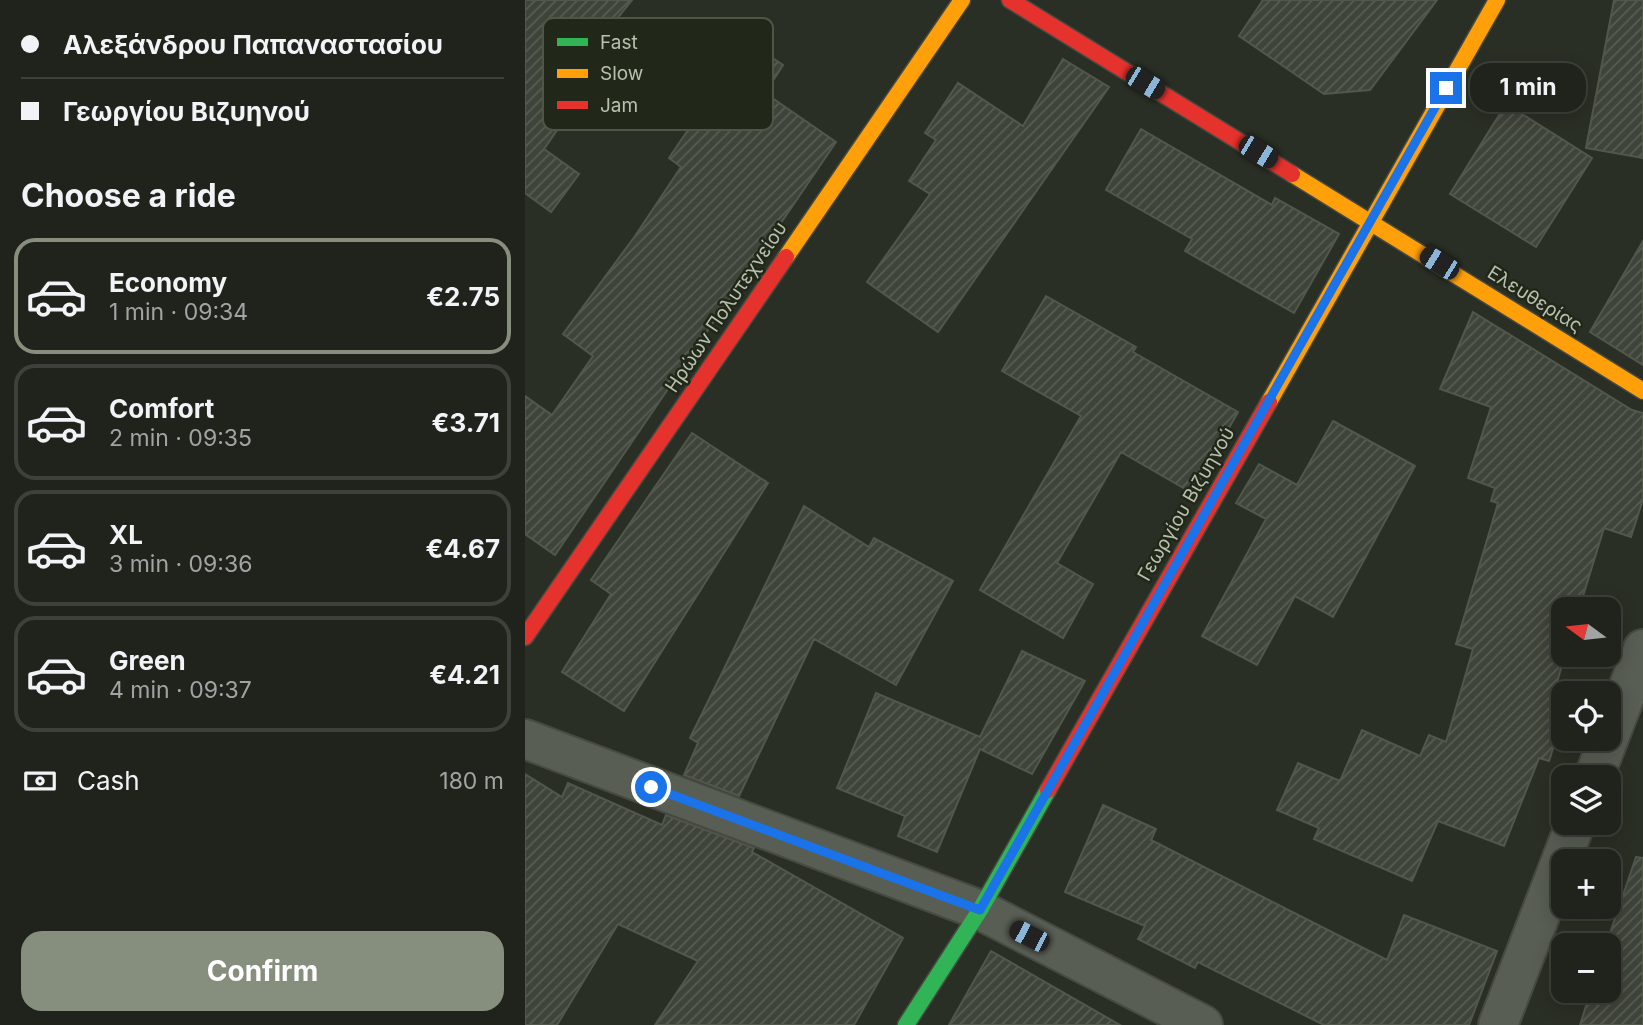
<!DOCTYPE html>
<meta charset="utf-8">
<style>
body{margin:0;font-family:Inter,sans-serif;background:#282b25;color:#f1f3f6;height:100vh;display:flex;flex-direction:column;font-size:26px;white-space:nowrap}
*{box-sizing:border-box;margin:0}
p{font-size:23px;color:#a2a4a3}
.icon{flex:none;width:38px;height:38px;fill:none;stroke:currentColor;stroke-width:2;stroke-linecap:round;stroke-linejoin:round}
.map{position:relative;flex:1;overflow:hidden}
.details{display:flex;flex-direction:column;background:#20231c;width:525px}
.details>*{flex:none}
.guide{display:grid;align-content:center;height:154px;padding:0 21px;background:#20231c}
.needle{width:46px;rotate:285deg}
.buttons{position:absolute;left:1026px;top:597px;display:grid;gap:14px}
.buttons a{display:grid;place-items:center;width:70px;height:70px;border-radius:14px;background:#20231c;box-shadow:0 4px 18px #0003,0 0 0 2px #3d403b;font-size:35px}
.end{position:absolute;width:32px;height:32px;margin:-16px;border:9px solid #1a73e8;background:#fff;box-shadow:0 0 0 4px #fff}
.from{border-radius:50%}
.bubble{position:absolute;height:49px;border-radius:21px;background:#20231c;box-shadow:0 4px 18px #0003,0 0 0 2px #3d403b;font-size:23px;font-weight:700;line-height:49px;text-align:center}
.car{position:absolute;width:21px;height:42px;margin:-21px -10px;border-radius:9px;box-shadow:0 0 5px 2px #0007;background:linear-gradient(#222 24%,#8ab4d8 0 40%,#222 0 76%,#8ab4d8 0 86%,#222 0)}
.guide b{display:flex;align-items:center;gap:24px;height:66px;font-size:26px}
.guide b+b{border-top:2px solid #3d403b}
.guide i{width:18px;height:18px;background:#f1f3f6}
ul{padding:0;list-style:none}
li{display:flex;align-items:center;gap:21px;height:116px;margin:0 14px 10px;padding:0 7px;border:4px solid #3d403b;border-radius:21px}
li div{flex:1}
li b{display:block;font-size:26px}
li em{font-style:normal;font-weight:700}
li.selected{border-color:#868e7e}
li>.icon{width:63px;height:63px;stroke-width:1.5}
h2{padding:0 21px;font-size:32px;line-height:84px}
.pay{display:flex;align-items:center;gap:18px;height:77px;padding:0 21px;font-size:26px}
.pay p{margin-inline-start:auto}
.primary-button{display:flex;gap:14px;margin-top:auto;padding:14px 21px}
.primary-button a{flex:1;height:80px;border-radius:21px;background:#868e7e;color:#fff;font-size:28px;font-weight:700;line-height:80px;text-align:center}
main{display:flex;flex:1;min-height:0}
.map>svg:first-child{display:block}
.building{fill:url(#building-hatch);stroke:#52574c;stroke-width:2}
.lines{fill:none;stroke-linecap:round;stroke-linejoin:round}
.street-casing{stroke:#464a42;stroke-width:42}
.fast-casing{stroke:#464a42;stroke-width:19}
.slow-casing{stroke:#464a42;stroke-width:19}
.jam-casing{stroke:#464a42;stroke-width:19}
.street{stroke:#585e54;stroke-width:38}
.fast{stroke:#30b455;stroke-width:16}
.slow{stroke:#ff9f0a;stroke-width:16}
.jam{stroke:#e5322d;stroke-width:16}
.route{stroke:#1a73e8;stroke-width:9}
.labels{text-anchor:middle;dominant-baseline:central;stroke-width:5;stroke-linejoin:round;paint-order:stroke}
.street-label{font-size:19px;fill:#b7c1ae;stroke:#212819}
.key{fill:#212819;stroke:#4e5646;stroke-width:2}
.key-label{font-size:19px;fill:#b7c1ae}
</style>
<main>
<section class="details">
<div class="guide">
<b><i class="from"></i>Αλεξάνδρου Παπαναστασίου</b>
<b><i></i>Γεωργίου Βιζυηνού</b>
</div>
<h2>Choose a ride</h2>
<ul>
<li class="selected"><svg class="icon" aria-label="car" viewBox="0 0 24 24"><path d="M5 17H2v-5l4-1 3-4h7l3 4 3 1v5h-3M9 17h6M6 11h13"/><circle cx="7" cy="17" r="2"/><circle cx="17" cy="17" r="2"/></svg><div><b>Economy</b><p>1 min · 09:34</p></div><em>€2.75</em></li>
<li><svg class="icon" aria-label="car" viewBox="0 0 24 24"><path d="M5 17H2v-5l4-1 3-4h7l3 4 3 1v5h-3M9 17h6M6 11h13"/><circle cx="7" cy="17" r="2"/><circle cx="17" cy="17" r="2"/></svg><div><b>Comfort</b><p>2 min · 09:35</p></div><em>€3.71</em></li>
<li><svg class="icon" aria-label="car" viewBox="0 0 24 24"><path d="M5 17H2v-5l4-1 3-4h7l3 4 3 1v5h-3M9 17h6M6 11h13"/><circle cx="7" cy="17" r="2"/><circle cx="17" cy="17" r="2"/></svg><div><b>XL</b><p>3 min · 09:36</p></div><em>€4.67</em></li>
<li><svg class="icon" aria-label="car" viewBox="0 0 24 24"><path d="M5 17H2v-5l4-1 3-4h7l3 4 3 1v5h-3M9 17h6M6 11h13"/><circle cx="7" cy="17" r="2"/><circle cx="17" cy="17" r="2"/></svg><div><b>Green</b><p>4 min · 09:37</p></div><em>€4.21</em></li>
</ul>
<div class="pay"><svg class="icon" aria-label="cash" viewBox="0 0 24 24"><path d="M3 7h18v10H3z"/><circle cx="12" cy="12" r="2"/></svg>Cash<p>180 m</p></div>
<div class="primary-button"><a>Confirm</a></div>
</section>
<div class="map">
<svg width="1118" height="1025" viewBox="0 0 1118 1025">
<defs>
<pattern id="building-hatch" width="6" height="6" patternUnits="userSpaceOnUse" patternTransform="scale(1.75)"><rect width="6" height="6" fill="#3f443a"/><path d="M-1 1l2-2M0 6l6-6M5 7l2-2" fill="none" stroke="#585d54"/></pattern>
</defs>
<rect width="100%" height="100%" fill="#2a2f25"/>
<path class="building" d="M0,0H107L29,98L46,110L19,149L54,174L26,212L0,193Z
M738,0H912L845,90L799,94L714,36Z
M1089,0H1118V158L1061,148Z
M192,21L258,65L240,93L311,142L30,555L0,534V396L27,415L68,356L38,334L110,236L156,167L144,158L188,93L158,74Z
M538,59L584,87L413,332L342,282L405,194L384,181L411,140L400,133L433,83L498,126Z
M981,104L1067,158L1011,247L925,194Z
M616,129L747,205L750,198L814,234L769,313L660,251L667,239L581,190Z
M1118,241V365L1065,332Z
M521,296L611,347L608,352L713,412L667,493L596,452L532,563L568,584L538,638L455,590L556,416L477,371Z
M948,312L1107,410L1118,413V499L1106,537L1079,528L1054,609H1038V654H1040L1030,690L1042,693H1038V716L1024,761L1014,758L979,846L913,821L887,881L789,839L794,828L752,810L773,763L815,781L837,730L895,756L904,735L921,742L948,649L931,644L973,503L966,501L970,488L943,478L966,407L915,389Z
M808,421L890,466L808,617L770,596L732,665L677,636L741,519L711,503L734,464L772,485Z
M167,433L243,483L99,711L37,672L86,594L66,580Z
M279,506L344,547L349,538L428,581L371,685L289,639L214,796L159,775L173,743L165,738Z
M497,651L560,681L507,774L455,749L412,852L373,836L380,816L312,788L351,693L455,737Z
M0,774L37,797L43,783L137,825L141,815L229,848L227,852L378,938L329,1025H130L173,961L93,924L32,1025H0Z
M578,805L631,829L626,840L862,960L879,915L972,951L944,1025H799L673,962L670,968L613,939L620,926L540,892Z
M1111,857L1118,858V1025H1055L1066,990H1083L1081,945Z
M466,951L595,1025H424Z"/>
<g class="lines">
<g class="street-casing">
<path id="street" d="M0,739L455,910L678,1025
M1069,777L1118,649
M973,1025L1051,822"/>
</g>
<g class="fast-casing">
<path id="fast" d="M381,1025L455,910L523,790"/>
</g>
<g class="slow-casing">
<path id="slow" d="M767,174L1118,391
M261,257L437,0
M744,402L972,0"/>
</g>
<g class="jam-casing">
<path id="jam" d="M485,0L767,174
M0,637L261,257
M523,790L744,402"/>
</g>
<use href="#street" class="street"/>
<use href="#fast" class="fast"/>
<use href="#slow" class="slow"/>
<use href="#jam" class="jam"/>
</g>
<g class="lines">
<path class="route" d="M126,787L455,910L921,88"/>
</g>
<g class="labels">
<g class="street-label">
<text transform="translate(1010 299) rotate(32)">Ελευθερίας</text>
<text transform="translate(201 307) rotate(-56)">Ηρώων Πολυτεχνείου</text>
<text transform="translate(661 504) rotate(-60)">Γεωργίου Βιζυηνού</text>
</g>
</g>
<rect x="18" y="18" width="230" height="112" rx="10" class="key"/>
<rect x="32" y="38" width="31" height="8" fill="#30b455"/>
<rect x="32" y="69" width="31" height="9" fill="#ff9f0a"/>
<rect x="32" y="101" width="31" height="8" fill="#e5322d"/>
<g class="key-label">
<text x="75" y="49">Fast</text>
<text x="75" y="80">Slow</text>
<text x="75" y="112">Jam</text>
</g>
</svg>
<div class="buttons">
<a><svg class="needle" viewBox="-14 -14 28 28"><path d="M0-13l5 13h-10z" fill="#e53935"/><path d="M0 13l5-13h-10z" fill="#a2a4a3"/></svg></a>
<a><svg class="icon" aria-label="locate" viewBox="0 0 24 24"><circle cx="12" cy="12" r="6"/><path d="M12 2v4M12 18v4M2 12h4M18 12h4"/></svg></a>
<a><svg class="icon" aria-label="layers" viewBox="0 0 24 24"><path d="M12 4l9 5-9 5-9-5zM3 14l9 5 9-5"/></svg></a>
<a>+</a>
<a>−</a>
</div>
<i class="end from" style="left:126px;top:787px"></i>
<i class="end" style="left:921px;top:88px"></i>
<div class="bubble" style="left:945px;top:63px;width:116px">1 min</div>
<i class="car" style="left:620px;top:83px;rotate:121deg"></i>
<i class="car" style="left:733px;top:152px;rotate:121deg"></i>
<i class="car" style="left:914px;top:263px;rotate:302deg"></i>
<i class="car" style="left:504px;top:936px;rotate:297deg"></i>
</div>
</main>
